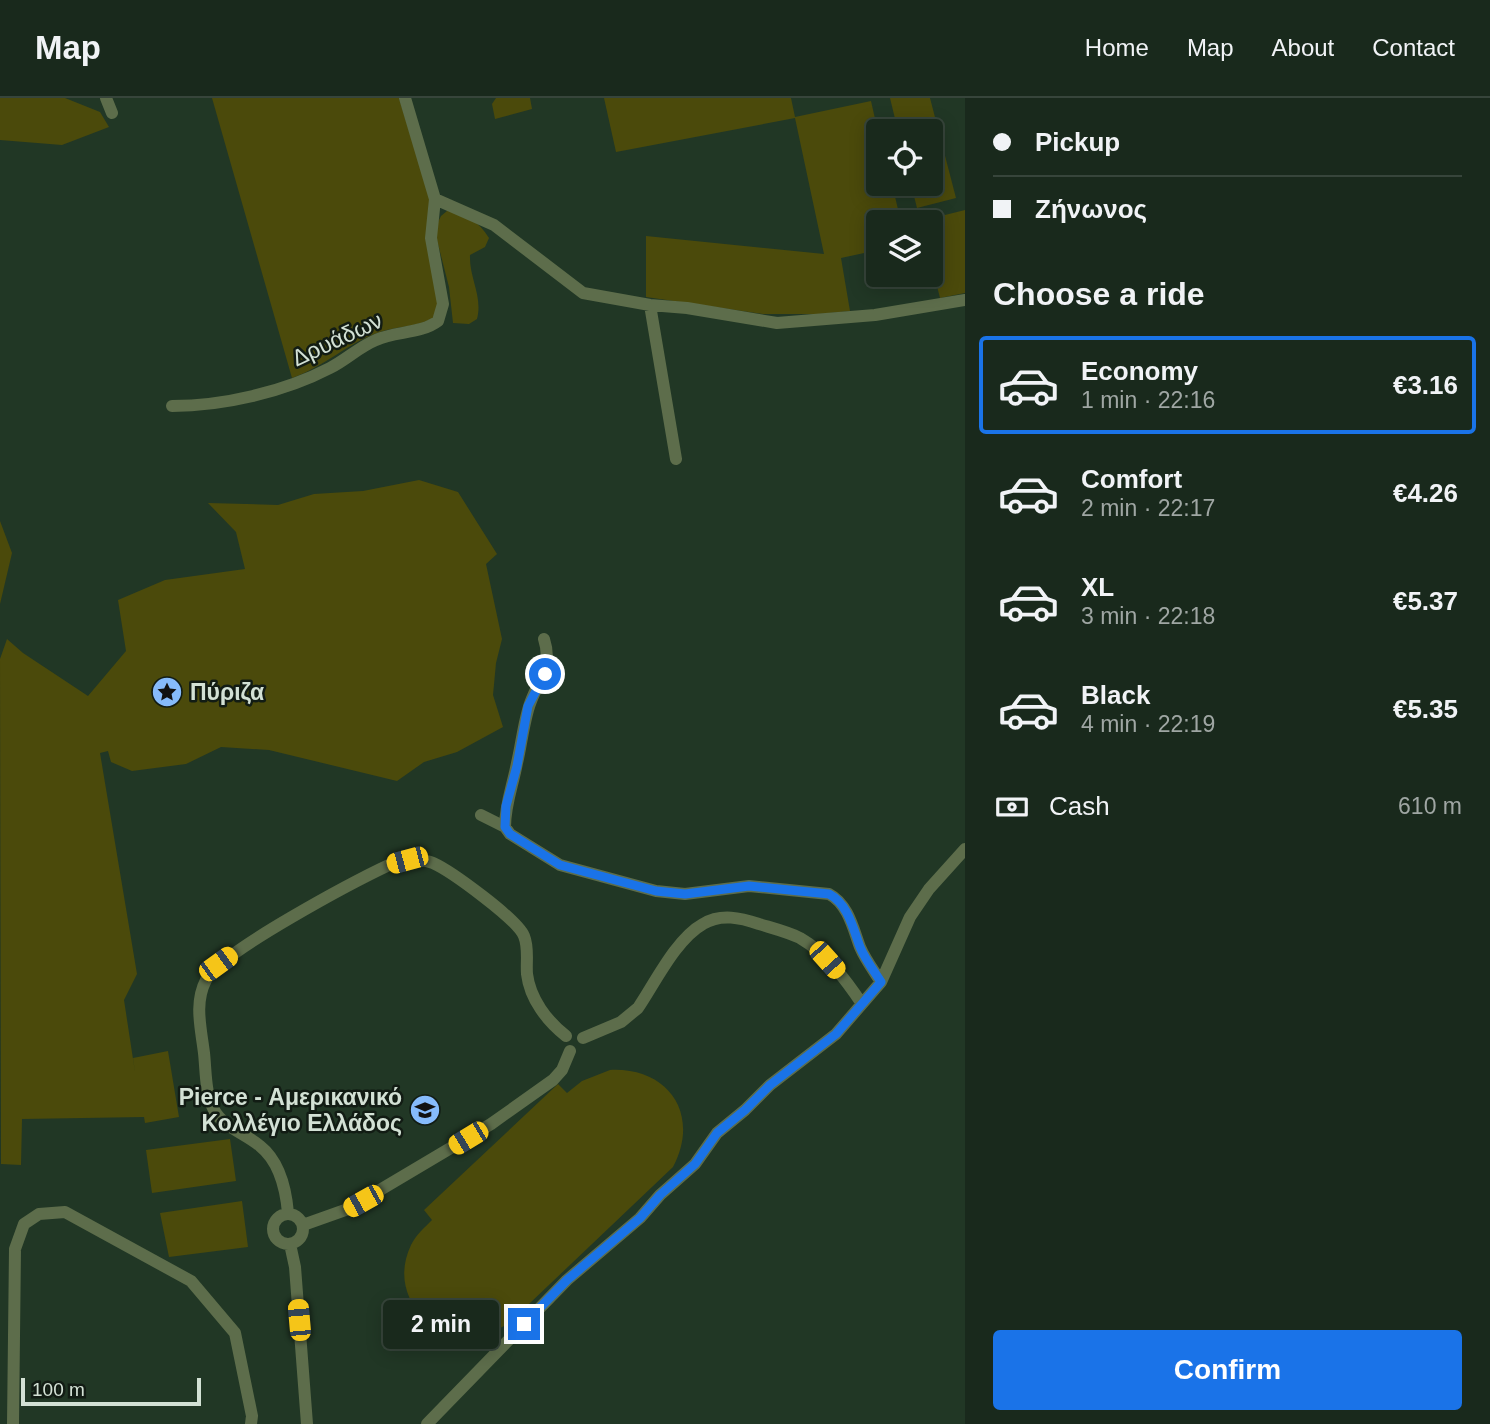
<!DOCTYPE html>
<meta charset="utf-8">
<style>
body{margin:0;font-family:Arial,sans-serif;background:#263529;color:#f1f3f6;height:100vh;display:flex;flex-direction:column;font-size:26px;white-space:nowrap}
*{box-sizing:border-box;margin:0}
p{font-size:23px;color:#9fa6a3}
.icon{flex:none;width:38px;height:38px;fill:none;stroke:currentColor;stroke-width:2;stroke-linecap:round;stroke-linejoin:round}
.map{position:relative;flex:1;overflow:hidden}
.drawer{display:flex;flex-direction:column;background:#19291c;width:525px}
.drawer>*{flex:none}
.hud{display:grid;align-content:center;height:154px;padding:0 28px;background:#19291c}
.tools{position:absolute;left:866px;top:21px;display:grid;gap:14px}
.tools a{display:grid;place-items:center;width:77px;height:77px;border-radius:7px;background:#19291c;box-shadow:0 4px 18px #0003,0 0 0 2px #37453b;font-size:35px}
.scale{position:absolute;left:21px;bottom:18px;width:180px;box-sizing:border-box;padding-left:7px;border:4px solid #d3e1d5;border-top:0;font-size:19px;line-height:24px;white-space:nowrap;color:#d3e1d5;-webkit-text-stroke:5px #121c14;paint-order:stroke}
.end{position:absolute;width:32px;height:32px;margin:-16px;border:9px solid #1a73e8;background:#fff;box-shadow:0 0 0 4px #fff}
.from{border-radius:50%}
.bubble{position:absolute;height:49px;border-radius:7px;background:#19291c;box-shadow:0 4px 18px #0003,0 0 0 2px #37453b;font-size:23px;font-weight:700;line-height:49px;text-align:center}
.car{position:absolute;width:21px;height:42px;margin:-21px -10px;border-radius:9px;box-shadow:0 0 5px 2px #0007;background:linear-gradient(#f5c518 24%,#345 0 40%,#f5c518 0 76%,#345 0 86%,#f5c518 0)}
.hud b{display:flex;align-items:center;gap:24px;height:66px;font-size:26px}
.hud b+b{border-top:2px solid #37453b}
.hud i{width:18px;height:18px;background:#f1f3f6}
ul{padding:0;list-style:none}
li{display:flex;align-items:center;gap:21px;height:98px;margin:0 14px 10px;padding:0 14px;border:4px solid transparent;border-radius:7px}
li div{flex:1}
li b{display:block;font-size:26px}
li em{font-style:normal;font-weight:700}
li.on{border-color:#1a73e8}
li>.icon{width:63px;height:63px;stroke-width:1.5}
h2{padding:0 28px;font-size:32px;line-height:84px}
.pay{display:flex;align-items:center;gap:18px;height:77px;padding:0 28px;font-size:26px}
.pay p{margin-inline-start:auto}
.primary-button{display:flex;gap:14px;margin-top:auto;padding:14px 28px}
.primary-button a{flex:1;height:80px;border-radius:7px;background:#1a73e8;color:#fff;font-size:28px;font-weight:700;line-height:80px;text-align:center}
header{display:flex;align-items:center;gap:42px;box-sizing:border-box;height:98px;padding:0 35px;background:#19291c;border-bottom:2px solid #37453b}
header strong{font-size:33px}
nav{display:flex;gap:38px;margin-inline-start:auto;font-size:24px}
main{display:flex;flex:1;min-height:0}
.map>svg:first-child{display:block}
.green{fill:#4b4a0b}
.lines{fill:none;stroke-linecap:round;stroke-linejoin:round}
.minor{stroke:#5d6d4b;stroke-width:12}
.route{stroke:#1a73e8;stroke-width:9}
.labels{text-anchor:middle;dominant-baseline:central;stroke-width:5;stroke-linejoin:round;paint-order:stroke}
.street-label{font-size:23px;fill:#d3e1d5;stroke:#121c14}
.poi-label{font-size:23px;font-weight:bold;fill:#d3e1d5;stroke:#121c14;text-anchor:start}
</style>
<header>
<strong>Map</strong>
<nav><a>Home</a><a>Map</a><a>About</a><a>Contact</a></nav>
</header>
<main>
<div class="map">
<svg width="965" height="1326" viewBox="0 0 965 1326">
<rect width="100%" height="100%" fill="#213725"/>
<path class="green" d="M0,0H65L100,14L109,29L62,47L0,42Z
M212,0H399L430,101L439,204L433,220C417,229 398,228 380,234C349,244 324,269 292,280Z
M496,0H530L532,11L495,21L492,6Z
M604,0H791L795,19L871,3L878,34V86H892L901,124H878V152L841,160L850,213L819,216H763L646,199V138L824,156L795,20L616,54Z
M890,0H930L956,100L917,110L911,86H931V33H898Z
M965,112V195L940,200L931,164V124L921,123Z
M447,113C465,114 480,125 489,140L485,149L470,157C469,180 483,198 477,221L469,226L453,225L449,189L437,142V126L441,118Z
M419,382L458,394L497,456L486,466L502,541L496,565L493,597L503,629L457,654L424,664L397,683L269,652L221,649L186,666L132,673L111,664L108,653L100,655L137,876L124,902L135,974L133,960L168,953L179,1019L145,1025L144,1019L22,1021L21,1067L1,1066L0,561L7,541L23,555L88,598L126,553L118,502L165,482L245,471L236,434L208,405L278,407L314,396L363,393Z
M0,423L12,455L0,506Z
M610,972C668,969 701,1016 673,1069L509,1225C452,1262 382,1208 411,1147C416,1137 424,1130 432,1122L424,1112L558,986L567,995L582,983Z
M230,1041L236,1083L152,1095L146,1052Z
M242,1103L248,1149L169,1159L160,1115Z"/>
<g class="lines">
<path class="minor" d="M106,0L112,15
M405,0L435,101L494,127L583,195L650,207L687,210L777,225L875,217L965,202
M650,207L676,361
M172,308C223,308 284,294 330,270C346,262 359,249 376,242C395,233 421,236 438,223L443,206L431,140L435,101
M544,541C554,572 535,585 528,612C523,630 521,648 517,665C513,687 505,706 505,729L510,736L560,767L656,793L685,796L749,788L829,796C848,806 853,830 860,849C865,861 874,873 881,884
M481,717L505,729
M583,940L621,924L638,910C655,885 676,841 703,826C721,815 741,820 759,826C772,830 788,834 800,840C826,855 846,882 862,906
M288,1115C286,1092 279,1063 260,1048C245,1035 224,1030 214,1012C205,995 206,973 204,955C201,930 194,905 206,882C220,854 357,782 391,766C404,763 420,759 433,765C451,773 517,821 524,838C529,850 526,863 527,876C530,901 547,923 566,938
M273 1131a15 15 0 1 1 30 0a15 15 0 1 1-30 0Z
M303,1127L348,1111L491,1026L553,982L562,972L570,953
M290,1146L295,1169L307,1326
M13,1326L15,1151L24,1126L39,1116L65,1114L191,1183L235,1235L252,1318L251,1326
M427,1326L567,1182L640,1120L660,1097L695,1066L717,1035L745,1012L770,987L836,936L881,884L910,819L929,791L965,751"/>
</g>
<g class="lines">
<path class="route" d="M524,1226L567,1182L640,1120L660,1097L695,1066L717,1035L745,1012L770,987L836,936L881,884C874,873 865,861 860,849C853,830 848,806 829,796L749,788L685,796L656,793L560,767L510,736L505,729L506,708L517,668L528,608L545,576"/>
</g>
<defs>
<g id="sight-disc" transform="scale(1.575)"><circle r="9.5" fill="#86bbfb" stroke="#121c14"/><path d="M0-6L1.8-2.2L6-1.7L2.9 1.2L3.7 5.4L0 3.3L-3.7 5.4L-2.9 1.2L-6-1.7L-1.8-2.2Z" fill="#111"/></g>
<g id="school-disc" transform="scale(1.575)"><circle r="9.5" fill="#86bbfb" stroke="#121c14"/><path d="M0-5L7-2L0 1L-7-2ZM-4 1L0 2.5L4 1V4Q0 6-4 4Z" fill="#111"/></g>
</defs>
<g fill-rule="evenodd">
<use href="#sight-disc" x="167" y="594"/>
<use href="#school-disc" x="425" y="1012"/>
</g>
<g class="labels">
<g class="street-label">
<text transform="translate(337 241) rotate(-25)">Δρυάδων</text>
</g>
<g class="poi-label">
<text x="190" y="594">Πύριζα</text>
<text x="402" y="999" text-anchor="end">Pierce - Αμερικανικό<tspan x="402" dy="26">Κολλέγιο Ελλάδος</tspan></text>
</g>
</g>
</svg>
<div class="tools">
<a><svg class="icon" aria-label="locate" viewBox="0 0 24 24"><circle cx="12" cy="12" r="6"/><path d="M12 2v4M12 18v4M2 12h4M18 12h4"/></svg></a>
<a><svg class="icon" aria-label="layers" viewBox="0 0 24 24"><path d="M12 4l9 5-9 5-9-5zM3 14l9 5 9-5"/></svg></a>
</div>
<div class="scale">100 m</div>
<i class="end from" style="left:545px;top:576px"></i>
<i class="end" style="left:524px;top:1226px"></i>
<div class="bubble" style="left:383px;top:1202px;width:116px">2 min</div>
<i class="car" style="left:407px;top:762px;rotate:255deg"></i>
<i class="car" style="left:827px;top:862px;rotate:138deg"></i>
<i class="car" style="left:218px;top:866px;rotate:54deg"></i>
<i class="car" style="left:468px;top:1040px;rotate:239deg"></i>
<i class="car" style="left:363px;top:1103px;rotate:241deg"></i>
<i class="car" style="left:299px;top:1222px;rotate:355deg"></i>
</div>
<section class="drawer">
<div class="hud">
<b><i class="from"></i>Pickup</b>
<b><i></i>Ζήνωνος</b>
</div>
<h2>Choose a ride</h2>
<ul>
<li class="on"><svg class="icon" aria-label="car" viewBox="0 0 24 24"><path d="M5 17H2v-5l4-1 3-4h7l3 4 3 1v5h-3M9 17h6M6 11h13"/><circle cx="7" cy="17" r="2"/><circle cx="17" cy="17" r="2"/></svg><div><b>Economy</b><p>1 min · 22:16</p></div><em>€3.16</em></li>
<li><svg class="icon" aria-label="car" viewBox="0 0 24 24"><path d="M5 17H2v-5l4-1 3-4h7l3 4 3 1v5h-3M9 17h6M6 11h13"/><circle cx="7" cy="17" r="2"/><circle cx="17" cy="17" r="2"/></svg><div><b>Comfort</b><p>2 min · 22:17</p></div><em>€4.26</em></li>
<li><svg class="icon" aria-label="car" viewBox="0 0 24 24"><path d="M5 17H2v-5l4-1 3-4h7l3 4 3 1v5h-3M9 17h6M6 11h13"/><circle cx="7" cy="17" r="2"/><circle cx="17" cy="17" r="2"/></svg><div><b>XL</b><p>3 min · 22:18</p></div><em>€5.37</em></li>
<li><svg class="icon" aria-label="car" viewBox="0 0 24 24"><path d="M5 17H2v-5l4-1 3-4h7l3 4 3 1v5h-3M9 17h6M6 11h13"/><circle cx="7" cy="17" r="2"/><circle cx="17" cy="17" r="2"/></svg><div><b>Black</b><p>4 min · 22:19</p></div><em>€5.35</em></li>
</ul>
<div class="pay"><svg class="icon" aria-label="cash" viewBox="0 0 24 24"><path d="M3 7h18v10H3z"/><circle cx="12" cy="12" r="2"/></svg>Cash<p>610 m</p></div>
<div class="primary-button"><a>Confirm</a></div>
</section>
</main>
